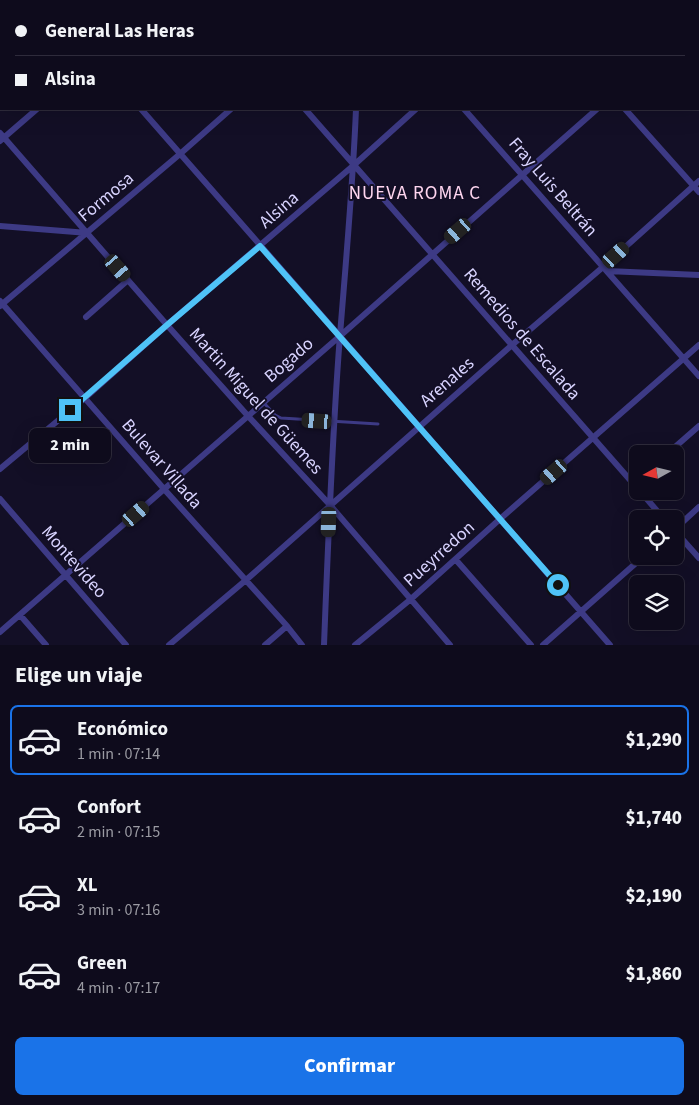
<!DOCTYPE html>
<html lang="es">
<meta charset="utf-8">
<style>
body{margin:0;font-family:"Source Sans 3",sans-serif;background:#1c1929;color:#f1f3f6;height:100vh;display:flex;flex-direction:column;font-size:19px;white-space:nowrap}
*{box-sizing:border-box;margin:0}
p{font-size:16px;color:#9b9ba3}
.icon{flex:none;width:28px;height:28px;fill:none;stroke:currentColor;stroke-width:2;stroke-linecap:round;stroke-linejoin:round}
.map{position:relative;height:645px;overflow:hidden}
.sheet{display:flex;flex-direction:column;background:#0e0b1c;flex:1}
.sheet>*{flex:none}
.banner{position:absolute;left:0px;top:0px;width:700px;height:110px;box-shadow:0 5px 20px #0002,0 0 0 1px #2e2b3b;display:grid;align-content:center;height:110px;padding:0 15px;background:#0e0b1c}
.needle{width:32px;rotate:262deg}
.tools{position:absolute;left:629px;top:445px;display:grid;gap:10px}
.tools a{display:grid;place-items:center;width:55px;height:55px;border-radius:8px;background:#0e0b1c;box-shadow:0 5px 20px #0002,0 0 0 1px #2e2b3b;font-size:25px}
.end{position:absolute;width:22px;height:22px;margin:-11px;border:6px solid #4fc3f7;background:#111;box-shadow:0 0 0 2px #111}
.from{border-radius:50%}
.bubble{position:absolute;height:35px;border-radius:8px;background:#0e0b1c;box-shadow:0 5px 20px #0002,0 0 0 1px #2e2b3b;font-size:16px;font-weight:800;line-height:35px;text-align:center}
.car{position:absolute;width:15px;height:30px;margin:-15px -8px;border-radius:6px;box-shadow:0 0 4px 1px #0007;background:linear-gradient(#222 24%,#8ab4d8 0 40%,#222 0 76%,#8ab4d8 0 86%,#222 0)}
.banner b{display:flex;align-items:center;gap:18px;height:48px;font-size:19px}
.banner b+b{border-top:1px solid #2e2b3b}
.banner i{width:12px;height:12px;background:#f1f3f6}
ul{padding:0;list-style:none}
li{display:flex;align-items:center;gap:15px;height:70px;margin:0 10px 8px;padding:0 5px;border:2px solid transparent;border-radius:8px}
li div{flex:1}
li b{display:block;font-size:19px}
li em{font-style:normal;font-weight:800}
li.selected{border-color:#1a73e8}
li>.icon{width:45px;height:45px;stroke-width:1.5}
h2{padding:0 15px;font-size:22px;line-height:60px}
.primary-button{display:flex;gap:10px;margin-top:auto;padding:10px 15px}
.primary-button a{flex:1;height:58px;border-radius:8px;background:#1a73e8;color:#fff;font-size:20px;font-weight:800;line-height:58px;text-align:center}
.map>svg:first-child{display:block}
.lines{fill:none;stroke-linecap:round;stroke-linejoin:round}
.service{stroke:#3d3a85;stroke-width:3}
.minor{stroke:#3d3a85;stroke-width:6}
.secondary{stroke:#6f6bff;stroke-width:9}
.route{stroke:#4fc3f7;stroke-width:6}
.labels{text-anchor:middle;dominant-baseline:central;stroke-width:4;stroke-linejoin:round;paint-order:stroke}
.street-label{font-size:18px;fill:#d9d4ff;stroke:#130f26}
.neighbourhood-label{font-size:19px;letter-spacing:1px;fill:#ffd6f0;stroke:#130f26}
</style>
<div class="map">
<svg width="699" height="645" viewBox="0 0 699 645">
<rect width="100%" height="100%" fill="#130f26"/>
<g class="lines">
<path class="service" d="M264,403L275,415L281,418L378,424"/>
<path class="minor" d="M46,0L47,1
M210,0L211,1
M368,0L369,1
M528,0L529,1
M160,1L161,0
M353,1L354,0
M361,1V0
M537,1L539,0
M141,109L610,645
M305,109L638,489
M464,109L699,376
M625,109L699,192
M0,133L167,325L248,416L330,505L450,645
M0,141L37,109
M0,226L88,233
M607,271L699,275
M0,301L164,489L287,626L302,645
M0,306L180,154L231,109
M86,317L128,280
M667,454L699,426
M0,469L85,398L167,325L354,165L416,109
M640,491L664,519
M0,499L126,645
M675,529L699,507
M675,531L699,558
M456,560L531,645
M20,615L46,645
M0,632L340,336L597,109
M169,645L246,580L512,345L603,267L699,181
M265,645L287,626
M324,645C328,542 332,438 340,335C346,260 353,184 356,109
M355,645L411,599L500,519L699,345
M543,645L644,556"/>
<path class="secondary" d="M692,0L693,1"/>
</g>
<g class="lines">
<path class="route" d="M70,410L167,325L260,246L558,585"/>
</g>
<g class="labels">
<g class="street-label">
<text transform="translate(553 187) rotate(49)">Fray Luis Beltrán</text>
<text transform="translate(106 197) rotate(-40)">Formosa</text>
<text transform="translate(279 210) rotate(-41)">Alsina</text>
<text transform="translate(522 334) rotate(49)">Remedios de Escalada</text>
<text transform="translate(289 360) rotate(-41)">Bogado</text>
<text transform="translate(447 382) rotate(-41)">Arenales</text>
<text transform="translate(256 401) rotate(48)">Martin Miguel de Güemes</text>
<text transform="translate(162 464) rotate(49)">Bulevar Villada</text>
<text transform="translate(439 554) rotate(-42)">Pueyrredon</text>
<text transform="translate(74 562) rotate(49)">Montevideo</text>
</g>
<g class="neighbourhood-label">
<text x="415" y="193">NUEVA ROMA C</text>
</g>
</g>
</svg>
<div class="tools">
<a><svg class="needle" viewBox="-14 -14 28 28"><path d="M0-13l5 13h-10z" fill="#e53935"/><path d="M0 13l5-13h-10z" fill="#9b9ba3"/></svg></a>
<a><svg class="icon" aria-label="locate" viewBox="0 0 24 24"><circle cx="12" cy="12" r="6"/><path d="M12 2v4M12 18v4M2 12h4M18 12h4"/></svg></a>
<a><svg class="icon" aria-label="layers" viewBox="0 0 24 24"><path d="M12 4l9 5-9 5-9-5zM3 14l9 5 9-5"/></svg></a>
</div>
<i class="end from" style="left:558px;top:585px"></i>
<i class="end" style="left:70px;top:410px"></i>
<div class="bubble" style="left:29px;top:428px;width:82px">2 min</div>
<i class="car" style="left:458px;top:231px;rotate:229deg"></i>
<i class="car" style="left:616px;top:255px;rotate:48deg"></i>
<i class="car" style="left:118px;top:268px;rotate:139deg"></i>
<i class="car" style="left:317px;top:421px;rotate:274deg"></i>
<i class="car" style="left:554px;top:472px;rotate:229deg"></i>
<i class="car" style="left:136px;top:514px;rotate:49deg"></i>
<i class="car" style="left:329px;top:522px;rotate:182deg"></i>
<div class="banner">
<b><i class="from"></i>General Las Heras</b>
<b><i></i>Alsina</b>
</div>
</div>
<section class="sheet">
<h2>Elige un viaje</h2>
<ul>
<li class="selected"><svg class="icon" aria-label="car" viewBox="0 0 24 24"><path d="M5 17H2v-5l4-1 3-4h7l3 4 3 1v5h-3M9 17h6M6 11h13"/><circle cx="7" cy="17" r="2"/><circle cx="17" cy="17" r="2"/></svg><div><b>Económico</b><p>1 min · 07:14</p></div><em>$1,290</em></li>
<li><svg class="icon" aria-label="car" viewBox="0 0 24 24"><path d="M5 17H2v-5l4-1 3-4h7l3 4 3 1v5h-3M9 17h6M6 11h13"/><circle cx="7" cy="17" r="2"/><circle cx="17" cy="17" r="2"/></svg><div><b>Confort</b><p>2 min · 07:15</p></div><em>$1,740</em></li>
<li><svg class="icon" aria-label="car" viewBox="0 0 24 24"><path d="M5 17H2v-5l4-1 3-4h7l3 4 3 1v5h-3M9 17h6M6 11h13"/><circle cx="7" cy="17" r="2"/><circle cx="17" cy="17" r="2"/></svg><div><b>XL</b><p>3 min · 07:16</p></div><em>$2,190</em></li>
<li><svg class="icon" aria-label="car" viewBox="0 0 24 24"><path d="M5 17H2v-5l4-1 3-4h7l3 4 3 1v5h-3M9 17h6M6 11h13"/><circle cx="7" cy="17" r="2"/><circle cx="17" cy="17" r="2"/></svg><div><b>Green</b><p>4 min · 07:17</p></div><em>$1,860</em></li>
</ul>
<div class="primary-button"><a>Confirmar</a></div>
</section>
